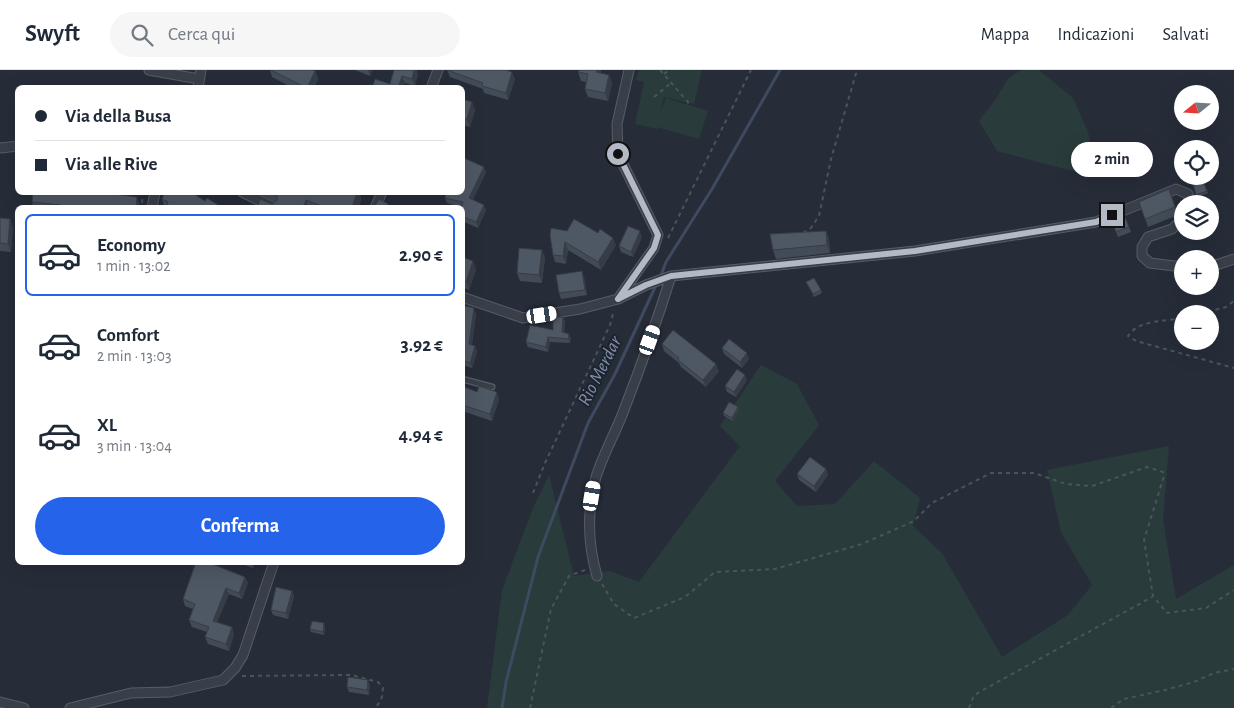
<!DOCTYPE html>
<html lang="it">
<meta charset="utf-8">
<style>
body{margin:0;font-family:"Alegreya Sans",sans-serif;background:#f6f6f7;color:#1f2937;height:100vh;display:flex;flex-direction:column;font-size:19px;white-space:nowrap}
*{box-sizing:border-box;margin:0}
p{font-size:16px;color:#747a83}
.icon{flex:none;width:28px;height:28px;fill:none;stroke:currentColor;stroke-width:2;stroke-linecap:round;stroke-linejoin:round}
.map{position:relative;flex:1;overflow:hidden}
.side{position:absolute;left:15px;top:135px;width:450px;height:360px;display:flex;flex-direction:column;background:#fff;border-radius:8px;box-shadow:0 5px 20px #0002}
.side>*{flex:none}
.top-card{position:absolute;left:15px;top:15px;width:450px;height:110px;border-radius:8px;box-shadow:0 5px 20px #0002;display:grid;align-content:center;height:110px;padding:0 20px;background:#fff}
.needle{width:32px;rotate:252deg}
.tools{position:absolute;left:1174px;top:15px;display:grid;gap:10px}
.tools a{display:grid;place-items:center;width:45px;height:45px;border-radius:50%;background:#fff;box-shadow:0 5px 20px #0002;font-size:25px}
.end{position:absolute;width:22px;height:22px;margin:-11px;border:6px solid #b4bac5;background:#111;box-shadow:0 0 0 2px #111}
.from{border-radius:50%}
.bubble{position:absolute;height:35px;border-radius:18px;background:#fff;box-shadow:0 5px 20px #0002;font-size:16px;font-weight:700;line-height:35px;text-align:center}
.car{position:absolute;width:15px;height:30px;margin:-15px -8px;border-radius:6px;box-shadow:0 0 4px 1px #0007;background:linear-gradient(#fff 24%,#345 0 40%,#fff 0 76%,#345 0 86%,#fff 0)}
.top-card b{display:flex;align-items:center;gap:18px;height:48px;font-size:19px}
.top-card b+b{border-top:1px solid #e0e1e3}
.top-card i{width:12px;height:12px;background:#1f2937}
ul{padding:9px 0 0;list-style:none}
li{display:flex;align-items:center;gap:15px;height:82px;margin:0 10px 8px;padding:0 10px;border:2px solid transparent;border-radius:8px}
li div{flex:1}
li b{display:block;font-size:19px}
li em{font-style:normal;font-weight:700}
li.current{border-color:#2563eb}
li>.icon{width:45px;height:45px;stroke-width:1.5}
.button{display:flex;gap:10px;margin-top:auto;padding:10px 20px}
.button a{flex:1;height:58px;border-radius:30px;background:#2563eb;color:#fff;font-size:20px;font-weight:700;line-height:58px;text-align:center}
header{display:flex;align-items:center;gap:30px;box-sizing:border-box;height:70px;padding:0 25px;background:#fff;border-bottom:1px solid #e0e1e3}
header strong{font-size:24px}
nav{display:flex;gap:28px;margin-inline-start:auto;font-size:18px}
.search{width:350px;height:45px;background:#f6f6f7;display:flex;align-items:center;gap:12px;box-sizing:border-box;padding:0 18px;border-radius:28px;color:#747a83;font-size:19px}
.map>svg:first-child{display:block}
.green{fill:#2a3b3c}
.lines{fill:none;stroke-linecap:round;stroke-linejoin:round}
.stream{stroke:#3d4a60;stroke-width:3}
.service-casing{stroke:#575d67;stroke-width:7}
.minor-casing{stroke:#575d67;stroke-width:11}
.path{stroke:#475659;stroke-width:2;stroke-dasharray:4 4;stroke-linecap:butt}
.service{stroke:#393f49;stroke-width:4.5}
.minor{stroke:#393f49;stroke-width:9}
.wall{fill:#434b56}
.shaded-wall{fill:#373d46}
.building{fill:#4e5764;stroke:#373d46}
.route{stroke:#b4bac5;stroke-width:6}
.labels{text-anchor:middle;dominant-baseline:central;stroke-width:4;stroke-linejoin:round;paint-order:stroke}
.water-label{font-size:19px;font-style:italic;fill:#808faa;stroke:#1e242e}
</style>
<header>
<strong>Swyft</strong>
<div class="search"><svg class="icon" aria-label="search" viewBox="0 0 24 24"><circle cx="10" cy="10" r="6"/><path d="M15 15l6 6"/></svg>Cerca qui</div>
<nav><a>Mappa</a><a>Indicazioni</a><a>Salvati</a></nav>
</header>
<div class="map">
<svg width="1234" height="638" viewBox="0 0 1234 638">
<rect width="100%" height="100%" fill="#262d39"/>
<path class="green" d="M639,0H702L694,34L664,27L660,43L666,28L708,41L699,69L657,57V59L635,54L644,12L636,10Z
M1021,0H1039L1073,28L1088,62L1091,75L1076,102L997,81L979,51L995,30L1008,9Z
M761,295L797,314L819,355L775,411L797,436L835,434L874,391L920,428L913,456L942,483L1002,587L1068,545L1092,515L1061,462L1047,400L1169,376L1163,449L1176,529L1234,495V638H487L502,520L534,436L549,405L574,506L610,501L639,512L740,376L720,356Z"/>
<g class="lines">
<path class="stream" d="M660,208L666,192L712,119L780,0
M502,638L506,612L538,487L588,353L615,304L657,213"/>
<g class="service-casing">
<path id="service" d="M462,309L492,317"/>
</g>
<g class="minor-casing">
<path id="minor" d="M149,0L199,9
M198,18L201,0
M431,18L438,0
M0,78L18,76
M242,122L275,138
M152,138L155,122
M375,138L382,122
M1182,150L1172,159L1148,167L1142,177V186L1150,193L1182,197
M1210,197L1234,189
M620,226L654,178L658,165L618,84L617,54L629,0
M462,227L523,248L580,239L618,229L646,215L671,206L915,181L1096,152L1176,119L1188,124L1191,134
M597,506C588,475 587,443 595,411C600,390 616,362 624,340C641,296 657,251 671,206
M0,632L24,638
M70,638L131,623L170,622L223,610L235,598L243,585L274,492"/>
</g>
<path class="path" d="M660,0L688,32V35
M664,4L669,0
M654,27L671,13
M142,133L143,122
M803,163L811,158L819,146L831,89L857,0
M668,168L751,0
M1200,244L1226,237L1234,231
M1182,248C1165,252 1139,249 1128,266L1136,271L1234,298
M533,423L545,393L610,255L614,240
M602,514L614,534L634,548L685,527L715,502L775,499L862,474L914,451L932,433L991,403H1034L1066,414L1092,416L1147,397L1163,402L1164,406L1144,470L1153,526L1167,543L1206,538L1234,520
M242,606L351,605L378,612L383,618L382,627L376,638
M530,638L551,539L569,506L585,500
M969,638L974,625L1152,527
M1111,638L1124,629L1165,620L1194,612L1214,603L1234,599"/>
<use href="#service" class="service"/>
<use href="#minor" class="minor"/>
</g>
<path class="wall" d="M270,0H313L315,1L318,9L314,18H293L272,7Z
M355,0H372L370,6Z
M394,0L418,4L415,16L405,13L372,18L390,14Z
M447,0L515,9L508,30L484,23L483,19L450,7Z
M579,0H601V3L609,5L612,13L608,31L588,27L585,19L586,12L581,11L578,2Z
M462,29L472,32L475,40L470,57L462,55Z
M486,102L473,130L486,140L478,158L462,151V138L447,133L445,128Z
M1203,111L1208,123L1197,127L1193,114Z
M1169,119L1178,145L1148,157L1139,132Z
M257,122H359L361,129L359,138H257L272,134L274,132Z
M162,129L205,131L166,137L164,136Z
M32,132L139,133V138H34Z
M1125,147L1131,162L1118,167L1116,162Z
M0,148L10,149L13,158L11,182L0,181Z
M826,161L829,169L830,183L776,189L773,180Z
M550,165L616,175L601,200L568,180L566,194L555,192L553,185Z
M642,167L633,187L621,182L619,176Z
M462,187L473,191L476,200L469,220L462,217Z
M545,188L542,213L520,211L517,203Z
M584,207L587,225L561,229L559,223Z
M806,212L821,220L822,223L814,227Z
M462,235L476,244L472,275L475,276L477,282L472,298L462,295Z
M563,247L565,252L564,262L571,268L570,273L550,272L548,282L528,277L526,272L553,260Z
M662,274L719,301L706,317L681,297L679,293L664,281Z
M722,278L749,289L742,298L724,284Z
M747,310L736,327L727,322L725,316Z
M462,316L477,322L499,329L492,351L462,341Z
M739,340L733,351L724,346L723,343Z
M826,399L828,405L816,422L799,410L797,404Z
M196,492L248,513L242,529L229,524L217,552L234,564L229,581L208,574L205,567L207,562L192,557L189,550L193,539L185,536L183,529Z
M236,492H255L253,498Z
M292,521L294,526L288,549L273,545L271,540Z
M325,556L324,565L311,562L310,559Z
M370,615L369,625L349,622L347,617Z"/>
<path class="shaded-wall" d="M368,0H372L370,6Z
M414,0H417L418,4L415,16L412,9Z
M597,0H601L599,10L596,2Z
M315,1L318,9L314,18H307Z
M512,2L515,9L508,30L506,23Z
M609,5L612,13L608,31L605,23Z
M402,6L405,13L403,18H398Z
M472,32L475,40L470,57L467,49Z
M484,97L486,102L471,134L469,128Z
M357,122H359L361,129L359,138H352Z
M137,127L139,133V138H136Z
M306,130L309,138H303Z
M484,135L486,140L478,158L476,152Z
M10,149L13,158L11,182L8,174Z
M640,161L642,167L633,187L631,182Z
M826,161L829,169L830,183L827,175Z
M613,168L616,175L601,200L598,192Z
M565,172L568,180L566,194L563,186Z
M542,180L545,188L542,213L539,205Z
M473,191L476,200L469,220L466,212Z
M582,201L584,207L587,225L585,220Z
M474,238L476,244L471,280L469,274Z
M563,247L565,252L564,267L562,262Z
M569,264L571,268L570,273L568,269Z
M548,267L550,272L548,282L546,277Z
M475,276L477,282L472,298L470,293Z
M747,283L749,289L742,298L740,292Z
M716,294L719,301L706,317L703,310Z
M745,305L747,310L736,327L734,322Z
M497,322L499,329L492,351L490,344Z
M738,337L739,340L733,351L732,348Z
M826,399L828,405L816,422L814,416Z
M251,492H255L253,498Z
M245,507L248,513L242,529L239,523Z
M226,518L229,524L215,558L213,551Z
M292,521L294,526L288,549L286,543Z
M324,553L325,556L324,565L323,562Z
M232,557L234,564L229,581L226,574Z
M368,610L370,615L369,625L367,620Z"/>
<path class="building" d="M271,0H313L315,1L307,18Z
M394,0H414L412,9L402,6L398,18H372L375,9L390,14Z
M447,0H506L512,2L506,23L482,16L483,13Z
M579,0H597L596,2L609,5L605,23L585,19L588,4L578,2Z
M462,29L472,32L467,49L462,48Z
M462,87L484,97L469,128L484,135L476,152L462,146V138H461L463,132L445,128L446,122H462Z
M1203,111L1207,121L1196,125L1193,114Z
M1169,119L1175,137L1145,149L1139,132Z
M33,122H98L137,127L136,138H59L60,135L32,132Z
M165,122H191L205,131L207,128L223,138H166L168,132L162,129Z
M273,122H357L352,138H327L306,130L303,138H257L260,129L272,134L277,130V124Z
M379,129L388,134L387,138H371L372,135L376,134Z
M1125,147L1129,157L1116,162L1112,151Z
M0,148L10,149L8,174L0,173Z
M574,149L598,163L600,159L613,168L598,192L565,172L563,186L553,185L550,165L551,158L567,161Z
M628,156L640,161L631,182L619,176Z
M826,161L827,175L773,180L770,164Z
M519,178L542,180L539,205L517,203Z
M462,187L473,191L466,212L462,210Z
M582,201L585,220L559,223L556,205Z
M814,208L821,220L813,224L806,212Z
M462,235L474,238L469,274L475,276L470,293L462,290Z
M553,247H563L562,262L569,264L568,269L548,267L546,277L526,272L530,255L553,260Z
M673,260L716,294L703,310L678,290L679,288L662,274Z
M729,269L747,283L740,292L722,278Z
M737,299L745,305L734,322L725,316Z
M462,316L477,322L479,316L497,322L490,344L462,335Z
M729,332L738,337L732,348L723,343Z
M810,387L826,399L814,416L797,404Z
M196,492H207L245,507L239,523L226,518L213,551L232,557L226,574L205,567L209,557L189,550L195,534L183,529Z
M276,517L292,521L286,543L271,540Z
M312,551L324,553L323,562L310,559Z
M348,607L368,610L367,620L347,617Z"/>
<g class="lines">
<path class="route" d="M618,84L658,165L654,178L618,229L646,215L671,206L915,181L1096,152L1112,145"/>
</g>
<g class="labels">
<g class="water-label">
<text transform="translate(600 301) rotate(-63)">Rio Merdar</text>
</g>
</g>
</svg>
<div class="tools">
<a><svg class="needle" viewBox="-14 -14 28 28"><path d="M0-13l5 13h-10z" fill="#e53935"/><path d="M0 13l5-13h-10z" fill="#747a83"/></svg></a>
<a><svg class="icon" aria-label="locate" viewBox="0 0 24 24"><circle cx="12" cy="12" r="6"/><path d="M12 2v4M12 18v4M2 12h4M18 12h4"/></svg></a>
<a><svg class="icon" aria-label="layers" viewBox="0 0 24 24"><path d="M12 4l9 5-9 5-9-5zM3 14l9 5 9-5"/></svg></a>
<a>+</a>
<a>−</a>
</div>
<i class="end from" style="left:618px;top:84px"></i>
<i class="end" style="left:1112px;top:145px"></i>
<div class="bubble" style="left:1071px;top:72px;width:82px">2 min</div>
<i class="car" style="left:542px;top:245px;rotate:81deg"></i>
<i class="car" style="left:650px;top:270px;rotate:20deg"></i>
<i class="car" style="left:592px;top:426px;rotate:9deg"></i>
<div class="top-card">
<b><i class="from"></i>Via della Busa</b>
<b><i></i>Via alle Rive</b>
</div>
<section class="side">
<ul>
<li class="current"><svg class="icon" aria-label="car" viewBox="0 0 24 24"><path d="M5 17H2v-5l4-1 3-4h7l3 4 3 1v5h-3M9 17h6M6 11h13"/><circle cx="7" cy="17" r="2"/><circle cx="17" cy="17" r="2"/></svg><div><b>Economy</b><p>1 min · 13:02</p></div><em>2.90 €</em></li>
<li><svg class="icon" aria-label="car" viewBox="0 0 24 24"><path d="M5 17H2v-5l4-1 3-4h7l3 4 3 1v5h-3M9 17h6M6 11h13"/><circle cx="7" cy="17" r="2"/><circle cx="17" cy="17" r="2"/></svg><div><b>Comfort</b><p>2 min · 13:03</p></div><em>3.92 €</em></li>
<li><svg class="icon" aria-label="car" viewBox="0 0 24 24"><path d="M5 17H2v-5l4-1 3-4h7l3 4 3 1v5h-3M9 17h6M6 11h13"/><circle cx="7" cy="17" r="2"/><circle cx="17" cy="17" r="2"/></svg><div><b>XL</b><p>3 min · 13:04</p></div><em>4.94 €</em></li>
</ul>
<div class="button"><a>Conferma</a></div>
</section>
</div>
